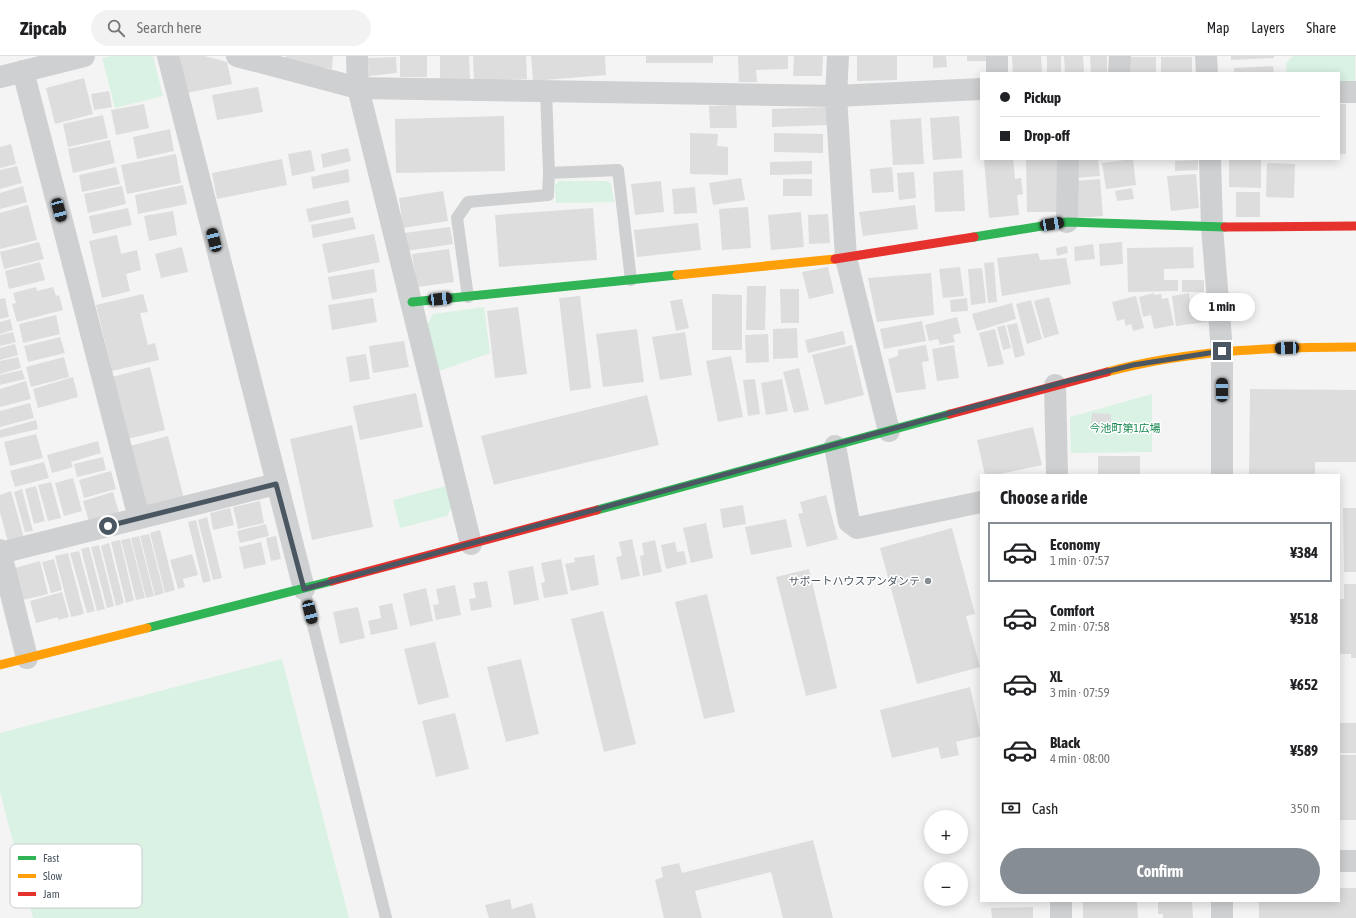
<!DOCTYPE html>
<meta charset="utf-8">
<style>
body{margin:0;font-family:"Asap Condensed","Noto Sans JP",sans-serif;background:#f2f2f2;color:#202124;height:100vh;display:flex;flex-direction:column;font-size:15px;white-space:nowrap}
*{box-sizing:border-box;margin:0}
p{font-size:13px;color:#757577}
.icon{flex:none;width:22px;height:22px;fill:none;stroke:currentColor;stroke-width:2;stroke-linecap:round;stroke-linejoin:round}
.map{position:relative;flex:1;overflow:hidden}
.details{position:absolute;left:980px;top:418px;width:360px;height:428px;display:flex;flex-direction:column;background:#fff;border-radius:0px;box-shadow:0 2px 10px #0003}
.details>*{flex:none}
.hud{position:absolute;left:980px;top:16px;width:360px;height:88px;border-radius:0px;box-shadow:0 2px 10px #0003;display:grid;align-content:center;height:88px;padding:0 20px;background:#fff}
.tools{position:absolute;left:924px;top:754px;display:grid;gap:8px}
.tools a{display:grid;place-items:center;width:44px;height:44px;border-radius:50%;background:#fff;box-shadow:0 2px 10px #0003;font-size:20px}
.end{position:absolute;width:18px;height:18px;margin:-9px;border:5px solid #4a5661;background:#fff;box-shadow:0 0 0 2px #fff}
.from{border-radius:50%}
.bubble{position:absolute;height:28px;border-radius:14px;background:#fff;box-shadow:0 2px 10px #0003;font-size:13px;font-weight:700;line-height:28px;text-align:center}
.car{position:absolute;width:12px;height:24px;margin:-12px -6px;border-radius:5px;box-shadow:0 0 3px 1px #0007;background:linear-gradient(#222 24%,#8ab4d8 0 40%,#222 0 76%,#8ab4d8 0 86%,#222 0)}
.hud b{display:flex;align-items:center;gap:14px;height:38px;font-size:15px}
.hud b+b{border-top:1px solid #e0e0e0}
.hud i{width:10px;height:10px;background:#202124}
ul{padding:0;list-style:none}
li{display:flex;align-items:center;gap:12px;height:60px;margin:0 8px 6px;padding:0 12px;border:2px solid transparent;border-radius:0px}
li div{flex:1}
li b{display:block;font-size:15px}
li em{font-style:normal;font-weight:700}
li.current{border-color:#868d94}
li>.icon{width:36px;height:36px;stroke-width:1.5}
h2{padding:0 20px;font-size:18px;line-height:48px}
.pay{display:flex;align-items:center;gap:10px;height:44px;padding:0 20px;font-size:15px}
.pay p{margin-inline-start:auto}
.button{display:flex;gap:8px;margin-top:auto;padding:8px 20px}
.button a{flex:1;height:46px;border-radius:24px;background:#868d94;color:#fff;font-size:16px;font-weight:700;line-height:46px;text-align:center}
header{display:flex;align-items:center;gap:24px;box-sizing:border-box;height:56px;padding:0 20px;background:#fff;border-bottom:1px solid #e0e0e0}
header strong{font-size:19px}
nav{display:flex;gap:22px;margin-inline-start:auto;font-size:14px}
.search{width:280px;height:36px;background:#f2f2f2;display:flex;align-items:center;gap:10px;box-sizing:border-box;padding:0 14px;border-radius:22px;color:#757577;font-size:15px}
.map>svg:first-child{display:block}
.green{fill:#d9f2e3}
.building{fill:#ddddde}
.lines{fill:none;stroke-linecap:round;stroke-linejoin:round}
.lane{stroke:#ced0d2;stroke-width:12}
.street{stroke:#ced0d2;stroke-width:22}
.fast{stroke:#30b455;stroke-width:9}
.slow{stroke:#ff9f0a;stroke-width:9}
.jam{stroke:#e5322d;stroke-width:9}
.route{stroke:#4a5661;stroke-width:5}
.poi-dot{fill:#868d94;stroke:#fff;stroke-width:1.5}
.labels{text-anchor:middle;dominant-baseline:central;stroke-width:3;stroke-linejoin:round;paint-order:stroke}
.park-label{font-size:11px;fill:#17864f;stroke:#fff}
.poi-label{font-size:11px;fill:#4a5661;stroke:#fff;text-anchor:end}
.key{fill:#fff;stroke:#c9ccd0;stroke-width:1}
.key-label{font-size:11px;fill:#4a5661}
</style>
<header>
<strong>Zipcab</strong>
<div class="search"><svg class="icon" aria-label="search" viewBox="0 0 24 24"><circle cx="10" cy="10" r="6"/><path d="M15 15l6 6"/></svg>Search here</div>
<nav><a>Map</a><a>Layers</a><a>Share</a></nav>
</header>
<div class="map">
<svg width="1356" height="862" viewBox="0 0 1356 862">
<rect width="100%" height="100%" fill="#f4f4f4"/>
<path class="green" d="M112,0H153L163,40L115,52L102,2Z
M1293,0H1355V25H1339V17H1287L1286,7Z
M559,125H607L611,128L614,146L556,147L555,129Z
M484,251L490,297L439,315L427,269L433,258Z
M1152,338V396L1071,397L1070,361Z
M446,430L452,450L447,460L400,472L393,444Z
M282,603L349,862H33L0,736V677Z"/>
<path class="building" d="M180,0H205L227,6L232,28L186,37L179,2Z
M286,0H333L332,13L285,5Z
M400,0H427V21H400Z
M440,0H469L470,23L440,24Z
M473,0H526L527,23L474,25Z
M531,0H605L606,19L533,25Z
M646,0H713V7H646Z
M738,0H788V13L756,14L757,26H739Z
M794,0H823L822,20H793Z
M857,0H897V24L857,25Z
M933,0H946L947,11L933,12Z
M967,0H988V5H967Z
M1012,0H1041L1042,16L1013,17Z
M1047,0H1061V17H1047Z
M1064,0H1083L1084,17H1065Z
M1090,0H1107V17H1091Z
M1231,0H1274V2L1231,4Z
M396,1L397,17L369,20L368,2Z
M1129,1H1156V17H1129Z
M1161,1H1192V17H1161Z
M1273,10L1274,17H1234V12Z
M84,22L93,58L55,68L46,32Z
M258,31L263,56L217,64L212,39Z
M109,35L112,51L94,54L91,38Z
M144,48L149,72L116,79L111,54Z
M1339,48H1346V98H1339Z
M736,49L737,72H710L709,50Z
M828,51V69L772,71V53Z
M103,59L108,82L68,91L63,68Z
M504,60L505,115L396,117L395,63Z
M959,60L962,102L933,104L930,62Z
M921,62L924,108L893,109L890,64Z
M170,73L174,95L137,103L133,81Z
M690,77L718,78L717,90L728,91V119L690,118Z
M774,77L823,78V97L774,96Z
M110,84L115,107L73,117L68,93Z
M11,88L16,108L0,112V91Z
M348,92L351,105L323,112L321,98Z
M311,94L315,115L292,120L288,98Z
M176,98L181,127L127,138L121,109Z
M282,103L287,129L217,143L212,117Z
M984,103H1013L1015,123L1021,122L1023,138L1017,139L1019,159L989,162Z
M1026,103H1059L1060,156H1027Z
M1071,103H1098L1100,120L1073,122Z
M1133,103L1136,129L1106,133L1102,107Z
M1229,103H1261V132L1229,131Z
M1198,104V114L1175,115V105Z
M812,105V118L770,119V106Z
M1267,107L1295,108L1294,142L1266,141Z
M17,110L22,127L0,133V114Z
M116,111L120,128L82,136L79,119Z
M892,111L894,136L872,137L870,113Z
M348,113L350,126L313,133L311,121Z
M963,114L965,155L935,156L933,116Z
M914,116L916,142L899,144L897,117Z
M1196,118L1199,152L1171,155L1167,120Z
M741,122L745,144L713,149L709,127Z
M783,123H812V140H783Z
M1100,123L1103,160L1077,162L1074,125Z
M661,125L664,156L635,159L631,128Z
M183,129L187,148L138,158L135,139Z
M23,130L27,146L0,153V137Z
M122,130L126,148L88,157L84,138Z
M695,131L697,157L674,158L672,133Z
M1132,132L1134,143L1117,145L1115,135Z
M443,135L448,165L403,172L399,142Z
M1236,136H1260V161H1236Z
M348,144L351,157L309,166L306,153Z
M28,149L37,184L0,193V157Z
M915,149L918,173L863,180L859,156Z
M748,151L751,192L722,194L719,153Z
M128,152L132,169L93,178L89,160Z
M593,152L597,204L499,211L495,159Z
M173,155L177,179L149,185L144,160Z
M801,156L804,191L771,194L768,159Z
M828,158L830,187L809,188L808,159Z
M353,161L356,173L313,182L311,169Z
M698,167L701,194L637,201L634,174Z
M450,171L453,188L406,195L404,177Z
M374,178L380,206L328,217L322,188Z
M117,179L121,198L137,194L141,214L126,218L130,235L102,242L89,185Z
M39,186L44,203L4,213L0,196Z
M1122,186L1123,208L1100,210L1099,188Z
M1093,188L1095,203L1075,205L1074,191Z
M1067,190L1068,197L1057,200L1056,192Z
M182,191L188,216L161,222L155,198Z
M1193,191L1194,212L1164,213V224H1178V235L1128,236L1127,192Z
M449,193L454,226L417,231L412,198Z
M1038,197L1040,204L1066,202L1071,228L1002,240L997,202Z
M40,206L45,224L9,233L5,215Z
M994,206L997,246L988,247L984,207Z
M828,211L834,237L809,243L802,216Z
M960,211L964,240L943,242L939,213Z
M982,212L986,247L971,249L968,213Z
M374,213L377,236L332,244L328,221Z
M931,217L934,259L877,266L868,222Z
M1182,224H1204V236H1182Z
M747,230H766L765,274H746Z
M36,231L37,235L53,231L56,240L59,239L63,254L17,266L12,248L16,247L13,237Z
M780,233H799V267H781Z
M1154,237V239L1161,238L1162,243L1168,242L1174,269L1154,273L1151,259L1143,261L1139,241Z
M1189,237L1190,248L1204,246L1207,266L1176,270L1172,240Z
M143,238L148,256L140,257L148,289L155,287L159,304L112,315L96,249Z
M712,238L742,239V294H712Z
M580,240L591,332L570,335L559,242Z
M1136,240L1144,272L1133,275L1131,268L1126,270L1124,263L1117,265L1112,246Z
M1049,241L1059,278L1044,282L1034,245Z
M5,242L9,261L0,263V243Z
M373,242L377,266L332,274L328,249Z
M967,242L968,255L951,256L950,244Z
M682,243L689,272L676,275L670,245Z
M1031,244L1042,283L1027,288L1016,248Z
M1012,247L1016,263L977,275L972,258Z
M518,251L527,318L495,322L487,255Z
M56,259L60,278L23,287L19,268Z
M957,261L961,277L953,279L955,286L940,289L938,283L929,285L925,269Z
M10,263L13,274L0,278V266Z
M922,265L926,285L884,293L880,273Z
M1017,267L1025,299L1015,302L1007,269Z
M1005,269L1011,292L1003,294L997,271Z
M797,272L798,302L773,303V273Z
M637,273L644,326L603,331L596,278Z
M995,273L1004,308L988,311L979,277Z
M843,275L846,288L808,297L805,284Z
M13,276L16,286L0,290V279Z
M685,276L692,319L660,324L652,281Z
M768,278L769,306L746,307L745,279Z
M60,281L65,297L28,306L24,290Z
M404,285L409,311L373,317L369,290Z
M15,288L18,299L0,304V292Z
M852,289L864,339L825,349L812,299Z
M926,289L929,305L922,306L926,333L896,337L888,303L898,300V294Z
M954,289L959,322L937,325L932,293Z
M366,298L370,323L350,326L346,301Z
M731,300L743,361L718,366L706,305Z
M18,301L21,312L0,318V305Z
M64,301L69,321L31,331L26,311Z
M150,311L165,374L127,383L112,321Z
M799,312L809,354L794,357L783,316Z
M22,314L25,323L0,329V319Z
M73,321L78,341L38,352L33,333Z
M755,323L760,358L748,360L743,324Z
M782,323L788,355L766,359L761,327Z
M26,325L31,343L0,351V333Z
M1250,333L1356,334V406H1315V419H1249Z
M416,337L423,371L360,384L353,350Z
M647,339L659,389L494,429L481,380Z
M30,347L34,362L0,371V355Z
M1092,357L1111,358V369L1091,368Z
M36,364L38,373L0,382V374Z
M352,369L373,471L312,484L290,383Z
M1033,371L1042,409L996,419H985L977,384Z
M36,378L43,402L10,410L4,386Z
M168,380L184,443L145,452L130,390Z
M98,385L101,397L71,406L73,411L52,417L47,399Z
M1098,400H1140V419H1098Z
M103,401L106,414L77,421L74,408Z
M44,406L49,422L15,431L10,415Z
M111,415L116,433L84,442L79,424Z
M73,422L82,455L64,460L55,427Z
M51,426L61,462L48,465L38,429Z
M36,430L45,465L34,468L25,433Z
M22,433L33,475L25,476L14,436Z
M11,435L24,482L8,486L0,456V439Z
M113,436L120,460L90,469L83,445Z
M826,439L838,483L807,491L798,458L803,457L800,446Z
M260,445L264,467L238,473L233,451Z
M743,449L746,468L723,472L720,453Z
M230,452L234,469L213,474L210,457Z
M1343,452H1356V516H1344Z
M207,461L222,522L213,524L198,464Z
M786,463L792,491L751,499L745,471Z
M196,464L211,525L203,527L188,466Z
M706,467L713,502L691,507L683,472Z
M266,468L269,480L240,487L237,475Z
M952,472L975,558L966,560L980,611L917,628L880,492Z
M160,474L175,534L165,537L150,477Z
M149,478L164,537L155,540L140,480Z
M139,480L154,540L146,542L131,482Z
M276,480L281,503L271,505L266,482Z
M130,482L145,542L136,544L121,484Z
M632,483L640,520L621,524L616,501L622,500L619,486Z
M120,484L134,544L126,547L111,486Z
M655,484L662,516L643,520L640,500L644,499L642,487Z
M261,486L266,508L244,513L239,491Z
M675,486L677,496L684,495L687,508L666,513L661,489Z
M109,487L124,547L116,550L101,490Z
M99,489L114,550L107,552L91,491Z
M89,491L105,553L97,555L81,493Z
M79,495L95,555L87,557L70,497Z
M68,497L84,558L71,561L55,500Z
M192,498L198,519L183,523L185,531L178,533L170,504Z
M594,499L599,529L571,535L565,508L575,506L574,502Z
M54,503L62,534L51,537L42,506Z
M561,503L568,538L544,542L541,527L545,526L541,507Z
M40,505L48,538L23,544L15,512Z
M533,510L539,544L514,549L508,515Z
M809,513L837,632L806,640L776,521Z
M487,525L492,551L471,555L469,543L476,542L473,527Z
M1344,528H1356V602H1351V598H1339V543H1344Z
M455,529L461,559L436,564L433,549L439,548L436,533Z
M426,532L433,565L410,570L403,538Z
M62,536L69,561L58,564V561L36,567L30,545Z
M707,538L735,656L704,663L675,546Z
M392,547L398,573L371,579L368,565L381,562L379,550Z
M358,551L365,582L340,588L333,556Z
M603,555L636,688L604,696L571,563Z
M435,586L449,641L418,649L404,593Z
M521,603L539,678L506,686L487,611Z
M970,631L981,680L956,686L959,699L941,703L938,691L892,702L880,654Z
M455,657L469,713L436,721L422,665Z
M1339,667H1356V697H1339Z
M1339,699H1356V764H1339Z
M813,784L833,862H783L771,816L695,835L702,862H664L655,824L663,821L661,811L679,807L682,817Z
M1339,832H1356V862H1259V845H1339Z
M510,843L512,853L532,847L536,862H489L485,849Z
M1083,845H1137L1138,862H1083Z
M1158,845H1192L1193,862H1163V858H1158Z
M1033,851V862H992L991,852Z"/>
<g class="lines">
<path class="lane" d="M546,35L549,117L618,114L631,224
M468,241L457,162L468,146L548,139L549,117
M304,533L386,862"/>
<path class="street" d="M168,0L304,533
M237,0L358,32L836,40L981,33
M357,0L358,32L471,488
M838,0L836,40L846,202L889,375
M1206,0L1207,17
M23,15L139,462
M997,17V0
M1119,17L1120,0
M0,21L84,0
M1339,36H1356
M1210,103L1212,171L1222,295V419
M1067,166L1068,103
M1055,329L1057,419
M835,390L849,466L857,472L981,446
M0,494L27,602
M0,497L276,428
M1339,805H1356
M1061,845V862
M1222,845V862"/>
<path class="fast" d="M974,181L1067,166L1225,171
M412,246L677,219
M597,454L950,358
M147,572L332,525"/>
<path class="slow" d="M677,219L835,203
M1107,316C1188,294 1272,291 1356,291
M0,609L147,572"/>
<path class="jam" d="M1225,171L1356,170
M835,203L974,181
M950,358L1107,316
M332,525L597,454"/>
</g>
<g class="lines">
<path class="route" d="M108,470L276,428L304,533L1068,325L1133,309L1222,295"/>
</g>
<circle class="poi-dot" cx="928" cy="525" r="4"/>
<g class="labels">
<g class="park-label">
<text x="1125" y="372">今池町第1広場</text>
</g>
<g class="poi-label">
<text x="920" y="525">サポートハウスアンダンテ</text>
</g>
</g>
<rect x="10" y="788" width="132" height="64" rx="6" class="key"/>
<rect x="18" y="800" width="18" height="4" fill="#30b455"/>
<rect x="18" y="818" width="18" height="4" fill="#ff9f0a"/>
<rect x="18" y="836" width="18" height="4" fill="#e5322d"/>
<g class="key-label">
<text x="43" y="806">Fast</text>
<text x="43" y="824">Slow</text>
<text x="43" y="842">Jam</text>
</g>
</svg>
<div class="tools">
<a>+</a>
<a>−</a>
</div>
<i class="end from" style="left:108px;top:470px"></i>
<i class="end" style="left:1222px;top:295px"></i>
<div class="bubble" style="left:1189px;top:237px;width:66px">1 min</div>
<i class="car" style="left:59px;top:154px;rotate:165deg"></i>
<i class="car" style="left:1052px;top:168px;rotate:81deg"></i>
<i class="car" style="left:214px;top:184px;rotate:346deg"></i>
<i class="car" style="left:440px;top:243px;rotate:84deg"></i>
<i class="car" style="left:1287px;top:292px;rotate:268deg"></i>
<i class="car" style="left:1222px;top:334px;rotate:0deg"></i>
<i class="car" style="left:310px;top:556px;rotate:166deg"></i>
<div class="hud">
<b><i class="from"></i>Pickup</b>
<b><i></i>Drop-off</b>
</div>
<section class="details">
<h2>Choose a ride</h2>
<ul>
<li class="current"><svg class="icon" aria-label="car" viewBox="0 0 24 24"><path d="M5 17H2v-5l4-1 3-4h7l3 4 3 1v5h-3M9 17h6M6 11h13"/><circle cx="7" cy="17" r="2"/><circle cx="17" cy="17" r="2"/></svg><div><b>Economy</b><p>1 min · 07:57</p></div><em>¥384</em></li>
<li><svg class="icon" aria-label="car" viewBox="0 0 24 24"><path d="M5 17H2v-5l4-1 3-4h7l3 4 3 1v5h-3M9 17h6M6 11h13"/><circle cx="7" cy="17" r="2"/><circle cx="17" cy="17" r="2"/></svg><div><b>Comfort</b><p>2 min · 07:58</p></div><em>¥518</em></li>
<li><svg class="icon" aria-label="car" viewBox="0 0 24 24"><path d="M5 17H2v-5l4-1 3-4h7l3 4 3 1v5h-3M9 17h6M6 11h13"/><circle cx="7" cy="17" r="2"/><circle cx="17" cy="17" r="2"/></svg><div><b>XL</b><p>3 min · 07:59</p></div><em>¥652</em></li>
<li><svg class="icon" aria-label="car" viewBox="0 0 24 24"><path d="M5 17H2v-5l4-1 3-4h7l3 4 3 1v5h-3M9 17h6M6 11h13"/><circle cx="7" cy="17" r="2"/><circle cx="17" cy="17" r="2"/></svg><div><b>Black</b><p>4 min · 08:00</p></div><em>¥589</em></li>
</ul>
<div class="pay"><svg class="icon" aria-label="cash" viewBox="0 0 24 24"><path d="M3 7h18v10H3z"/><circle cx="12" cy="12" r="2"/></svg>Cash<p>350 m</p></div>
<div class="button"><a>Confirm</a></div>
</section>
</div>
